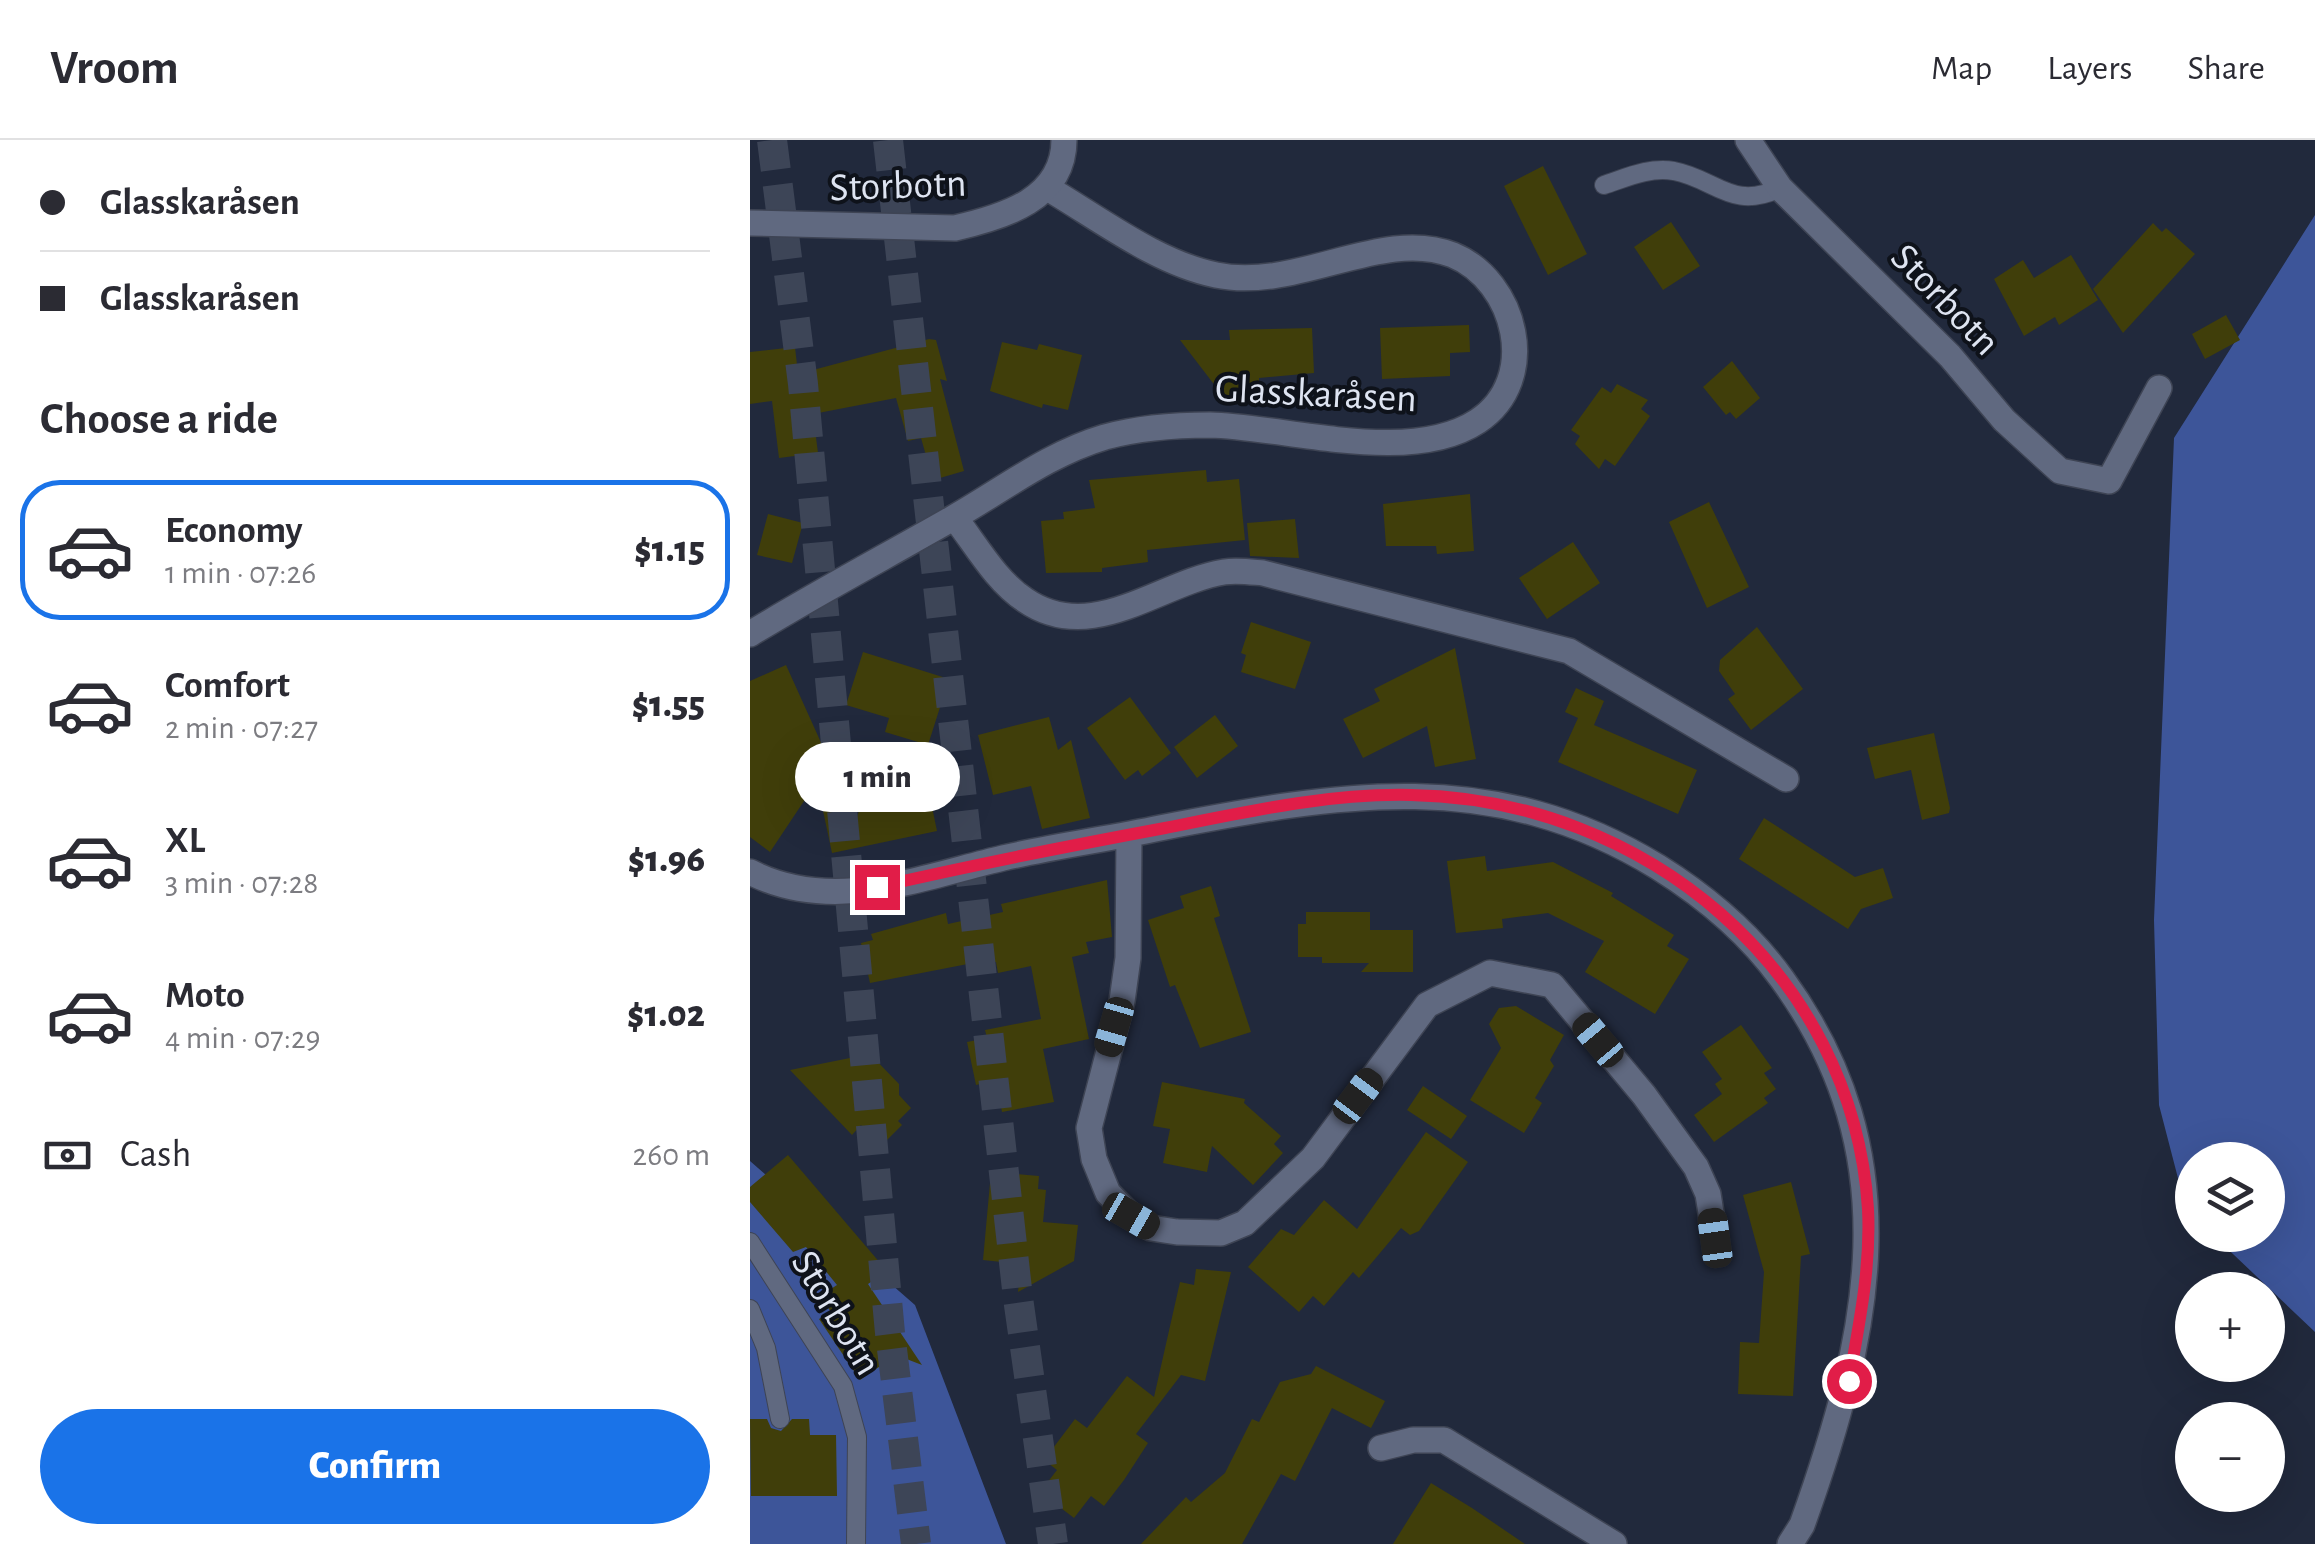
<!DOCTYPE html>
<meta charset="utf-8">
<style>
body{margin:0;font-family:"Alegreya Sans",sans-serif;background:#f7f7f7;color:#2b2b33;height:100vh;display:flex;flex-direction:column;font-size:38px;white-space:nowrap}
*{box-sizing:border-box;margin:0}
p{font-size:32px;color:#7c7c81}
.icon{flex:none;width:55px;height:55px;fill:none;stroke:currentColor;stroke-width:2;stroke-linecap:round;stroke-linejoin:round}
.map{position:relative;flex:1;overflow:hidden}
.sheet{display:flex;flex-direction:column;background:#fff;width:750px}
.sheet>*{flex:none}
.guide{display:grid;align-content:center;height:220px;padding:0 40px;background:#fff}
.buttons{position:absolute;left:1425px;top:1002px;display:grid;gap:20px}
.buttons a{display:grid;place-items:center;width:110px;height:110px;border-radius:50%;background:#fff;box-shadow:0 10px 40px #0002;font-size:50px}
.end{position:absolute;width:45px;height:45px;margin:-22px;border:12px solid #e11d48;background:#fff;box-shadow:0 0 0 5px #fff}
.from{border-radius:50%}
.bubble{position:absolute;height:70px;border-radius:35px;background:#fff;box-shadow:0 10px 40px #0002;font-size:32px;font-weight:800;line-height:70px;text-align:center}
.car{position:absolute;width:30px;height:60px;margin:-30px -15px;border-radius:12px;box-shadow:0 0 8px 2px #0007;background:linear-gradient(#222 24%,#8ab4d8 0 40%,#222 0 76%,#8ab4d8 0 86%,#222 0)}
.guide b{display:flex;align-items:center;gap:35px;height:95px;font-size:38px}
.guide b+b{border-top:2px solid #e1e1e2}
.guide i{width:25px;height:25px;background:#2b2b33}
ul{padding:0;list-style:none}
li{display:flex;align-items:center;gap:30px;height:140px;margin:0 20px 15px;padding:0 20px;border:5px solid transparent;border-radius:40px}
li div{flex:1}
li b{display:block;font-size:38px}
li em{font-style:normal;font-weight:800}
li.active{border-color:#1a73e8}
li>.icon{width:90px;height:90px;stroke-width:1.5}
h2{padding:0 40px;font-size:45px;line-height:120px}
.pay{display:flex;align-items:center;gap:25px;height:110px;padding:0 40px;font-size:38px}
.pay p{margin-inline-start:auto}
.cta{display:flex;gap:20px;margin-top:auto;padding:20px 40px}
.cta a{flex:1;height:115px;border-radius:60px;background:#1a73e8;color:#fff;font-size:40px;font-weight:800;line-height:115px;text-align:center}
header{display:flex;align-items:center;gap:60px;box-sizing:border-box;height:140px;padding:0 50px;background:#fff;border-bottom:2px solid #e1e1e2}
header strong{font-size:48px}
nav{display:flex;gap:55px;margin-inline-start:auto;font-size:35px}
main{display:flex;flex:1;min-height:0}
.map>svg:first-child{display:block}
.forest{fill:#3d5599}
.building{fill:#403e0a}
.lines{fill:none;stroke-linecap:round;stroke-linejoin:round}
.motorway-tunnel{stroke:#3d4557;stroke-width:30;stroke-dasharray:30 15;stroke-linecap:butt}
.service-casing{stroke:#3e4454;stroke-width:20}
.minor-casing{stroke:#3e4454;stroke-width:28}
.tertiary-casing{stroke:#3e4454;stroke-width:28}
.service{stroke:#606980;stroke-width:18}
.minor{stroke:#606980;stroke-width:25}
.tertiary{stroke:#606980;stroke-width:25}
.route{stroke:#e11d48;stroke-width:12}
.labels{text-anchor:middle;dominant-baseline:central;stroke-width:8;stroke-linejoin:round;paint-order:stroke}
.street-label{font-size:40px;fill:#dee4f1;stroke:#0e121a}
</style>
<header>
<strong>Vroom</strong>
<nav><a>Map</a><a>Layers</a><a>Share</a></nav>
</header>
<main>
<section class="sheet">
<div class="guide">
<b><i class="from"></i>Glasskaråsen</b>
<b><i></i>Glasskaråsen</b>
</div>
<h2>Choose a ride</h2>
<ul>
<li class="active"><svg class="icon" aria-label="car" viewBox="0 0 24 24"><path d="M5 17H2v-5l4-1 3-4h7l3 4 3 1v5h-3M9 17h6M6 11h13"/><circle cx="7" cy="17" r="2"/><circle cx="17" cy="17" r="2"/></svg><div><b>Economy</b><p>1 min · 07:26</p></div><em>$1.15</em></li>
<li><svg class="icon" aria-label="car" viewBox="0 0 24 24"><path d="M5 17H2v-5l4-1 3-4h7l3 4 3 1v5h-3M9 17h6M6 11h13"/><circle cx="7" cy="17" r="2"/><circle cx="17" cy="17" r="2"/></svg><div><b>Comfort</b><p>2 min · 07:27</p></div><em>$1.55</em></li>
<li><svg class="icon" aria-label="car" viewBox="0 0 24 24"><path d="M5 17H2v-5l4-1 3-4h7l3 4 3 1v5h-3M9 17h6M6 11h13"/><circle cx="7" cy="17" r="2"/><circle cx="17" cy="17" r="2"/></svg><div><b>XL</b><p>3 min · 07:28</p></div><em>$1.96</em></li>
<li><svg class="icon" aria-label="car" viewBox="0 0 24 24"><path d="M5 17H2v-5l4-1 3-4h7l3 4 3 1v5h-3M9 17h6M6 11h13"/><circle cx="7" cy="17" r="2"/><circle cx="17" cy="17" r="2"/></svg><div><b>Moto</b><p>4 min · 07:29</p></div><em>$1.02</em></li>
</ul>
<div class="pay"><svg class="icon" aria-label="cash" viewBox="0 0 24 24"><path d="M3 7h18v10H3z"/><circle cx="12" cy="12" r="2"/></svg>Cash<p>260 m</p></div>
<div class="cta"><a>Confirm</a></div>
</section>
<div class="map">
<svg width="1565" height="1404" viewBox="0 0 1565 1404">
<rect width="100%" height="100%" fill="#21293c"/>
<path class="forest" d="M1565,75V1192L1463,1095H1518V1020H1442V1076L1436,1069L1409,965L1404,780L1424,298Z
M0,1021L165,1165L256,1404H0Z"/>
<path class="building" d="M793,26L837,114L798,135L754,46Z
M921,82L950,126L913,150L884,107Z
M1403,83L1412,92L1416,88L1445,114L1373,193L1343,149Z
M1321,115L1348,160L1309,185L1305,177L1274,196L1244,139L1273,120L1284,138Z
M1476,175L1490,200L1455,219L1442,194Z
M719,185L720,212L700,213V236L632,239L630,188Z
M562,188L564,233L509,238V259L476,260L430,200H480L479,190Z
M179,199L186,200L197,241L190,239L214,331L183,340L171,298L158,301L146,258L63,274L68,313L29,318L22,261L0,264V212L45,207L48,234Z
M252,202L287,210L289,204L332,215L318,270L293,264L292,268L240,251Z
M982,221L1010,258L986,279L980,272L976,275L953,247Z
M867,244L898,260L891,269L900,276L865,326L855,319L849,329L825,304L830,296L821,290L852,247L861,253Z
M456,330L457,342L489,339L495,400L397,410L398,422L352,428V432L296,433L291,381L314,379L313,372L345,368L339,340Z
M720,354L724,411L687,414L686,406H636L633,364Z
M959,362L999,447L957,468L919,382Z
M18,374L53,383L42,423L7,415Z
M545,379L549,418L500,416L497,383Z
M823,402L850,443L797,479L769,438Z
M501,482L561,502L545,549L491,532L496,515L491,513Z
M1007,487L1053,549L1001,590L978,559L985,554L969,531L970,520Z
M705,508L726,619L685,627L677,586L613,618L593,579L630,561L624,549Z
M113,512L199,539L178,605L135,592L139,578L96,565Z
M36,525L106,680L117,646L175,633L187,691L82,713L65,633L54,661L20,712L0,697V541Z
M826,548L854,561L844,585L947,630L928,674L808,622L828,578L815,572Z
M380,557L421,613L392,636L388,630L375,640L337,588Z
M465,575L488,606L447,638L424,607Z
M299,577L308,610L321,600L340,678L292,689L281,646L243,655L228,595Z
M1184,593L1200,668L1199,673L1172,680L1161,630L1125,639L1117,608Z
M1014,678L1105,737L1133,728L1143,758L1111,769L1098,789L989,719Z
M735,716L737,731L803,722L863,753L861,756L924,795L917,806L939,819L905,874L835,832L854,801L798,773L752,779L753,788L706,793L697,721Z
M357,740L362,797L336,802L339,813L322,817L339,899L293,909L304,962L252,972L246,940L226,945L217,902L237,898L235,890L291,879L281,826L248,833L246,822H228L120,843L111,803L123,800L121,794L196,773L198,784L253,772L251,764Z
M461,746L470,776L464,778L501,892L450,908L425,845L420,847L398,780L434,768L430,756Z
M556,772H620V790H663V832H611L619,823H572V817H548V784H556Z
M766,866L814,895L800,920L804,926L785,958L792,963L774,993L720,960L751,908L739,884L749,868Z
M991,885L1022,928L1014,933L1026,949L1014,958L1018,963L964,1002L944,975L972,954L965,944L972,939L952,912Z
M120,914L149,944V955L161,968L148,981L152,985L131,1006L111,985L102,995L40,930Z
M412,942L495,959L494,963L531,996L524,1004L533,1013L503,1045L462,1006L457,1032L413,1023L420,989L403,986Z
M673,946L717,976L701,999L657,970Z
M676,992L718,1022L669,1091L660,1095L651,1088L609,1138L603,1132L574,1166L563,1156L549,1172L498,1127L531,1089L544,1095L574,1060L607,1089Z
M38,1015L137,1131L118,1144L172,1225L141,1213L139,1220L110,1240L69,1179L81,1172L70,1156L87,1145L56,1107L43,1112L0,1062V1047Z
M241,1032L289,1036L288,1049L296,1050L293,1082L328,1085L324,1121L268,1152L271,1124L233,1120Z
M1041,1042L1060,1114L1051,1116L1043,1256L988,1254L990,1202L1009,1203L1014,1132L993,1055Z
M446,1129L481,1132L455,1241L431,1235L386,1294L398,1303L374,1340L354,1366L341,1356L324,1378L290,1352L307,1330L294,1320L325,1279L337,1288L377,1236L404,1257L430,1142L444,1145Z
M566,1226L635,1261L621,1288L582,1268L545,1341L531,1334L492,1404H391L436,1357L441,1362L475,1333L502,1279L509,1282L530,1242L561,1234Z
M0,1279H17L21,1288L31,1291L42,1279H59L60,1295H86L87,1356H1Z
M681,1343L722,1368L775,1404H643Z"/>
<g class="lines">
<path class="motorway-tunnel" d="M22,0L53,244L140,1193L166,1404
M138,0L268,1158L303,1404"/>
<g class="service-casing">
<path id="service" d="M854,45C878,37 899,27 924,31C966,39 982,71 1030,48
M0,1102L93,1246L107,1297L106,1404
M0,1169L16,1208L30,1279"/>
</g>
<g class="minor-casing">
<path id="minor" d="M998,0L1030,48L1200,216L1254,280L1310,331L1359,341L1409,248
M205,378C226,405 246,441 275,460C342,506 408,443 474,432C487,430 501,432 513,433L819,511L1036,639
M0,494C67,453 135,417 203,378C254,349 298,314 355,297C388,288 427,285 460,285C537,287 660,326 728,281C791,239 766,141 703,115C632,87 547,152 466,135C407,123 350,79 299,49
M379,695L378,818L372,861L339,988L344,1019L358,1053L381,1076L401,1088L427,1092L471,1093L495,1083L563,1018L677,865L740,833L802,845L894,955L946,1027L958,1054L965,1098
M0,732C82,774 169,738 253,718C305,706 358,699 410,688C591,653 743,626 908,727C956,757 999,793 1032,839C1161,1016 1120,1195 1052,1385L1040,1404
M631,1308L663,1300H694L864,1404"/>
</g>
<g class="tertiary-casing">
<path id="tertiary" d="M0,83L205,88C254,77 314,59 314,0"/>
</g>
<use href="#service" class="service"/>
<use href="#minor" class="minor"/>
<use href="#tertiary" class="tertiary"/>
</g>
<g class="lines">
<path class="route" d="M127,747C223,725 318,706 415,688C495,672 579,653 661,655C893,659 1103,830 1118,1069C1121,1128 1109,1184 1099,1241"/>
</g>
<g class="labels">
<g class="street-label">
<text transform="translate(148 46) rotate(-2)">Storbotn</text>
<text transform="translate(1195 160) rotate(46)">Storbotn</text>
<text transform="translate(566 254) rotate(3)">Glasskaråsen</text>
<text transform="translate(86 1173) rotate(59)">Storbotn</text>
</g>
</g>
</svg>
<div class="buttons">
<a><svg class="icon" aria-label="layers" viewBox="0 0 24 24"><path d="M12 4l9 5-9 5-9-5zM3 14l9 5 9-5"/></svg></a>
<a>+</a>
<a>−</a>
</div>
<i class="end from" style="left:1099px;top:1241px"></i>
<i class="end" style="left:127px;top:747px"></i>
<div class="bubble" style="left:45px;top:602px;width:165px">1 min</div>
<i class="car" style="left:364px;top:887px;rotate:196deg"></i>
<i class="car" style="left:848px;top:900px;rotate:320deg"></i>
<i class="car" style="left:608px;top:956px;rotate:37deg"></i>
<i class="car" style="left:381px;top:1076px;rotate:120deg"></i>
<i class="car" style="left:965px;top:1098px;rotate:352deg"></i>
</div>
</main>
